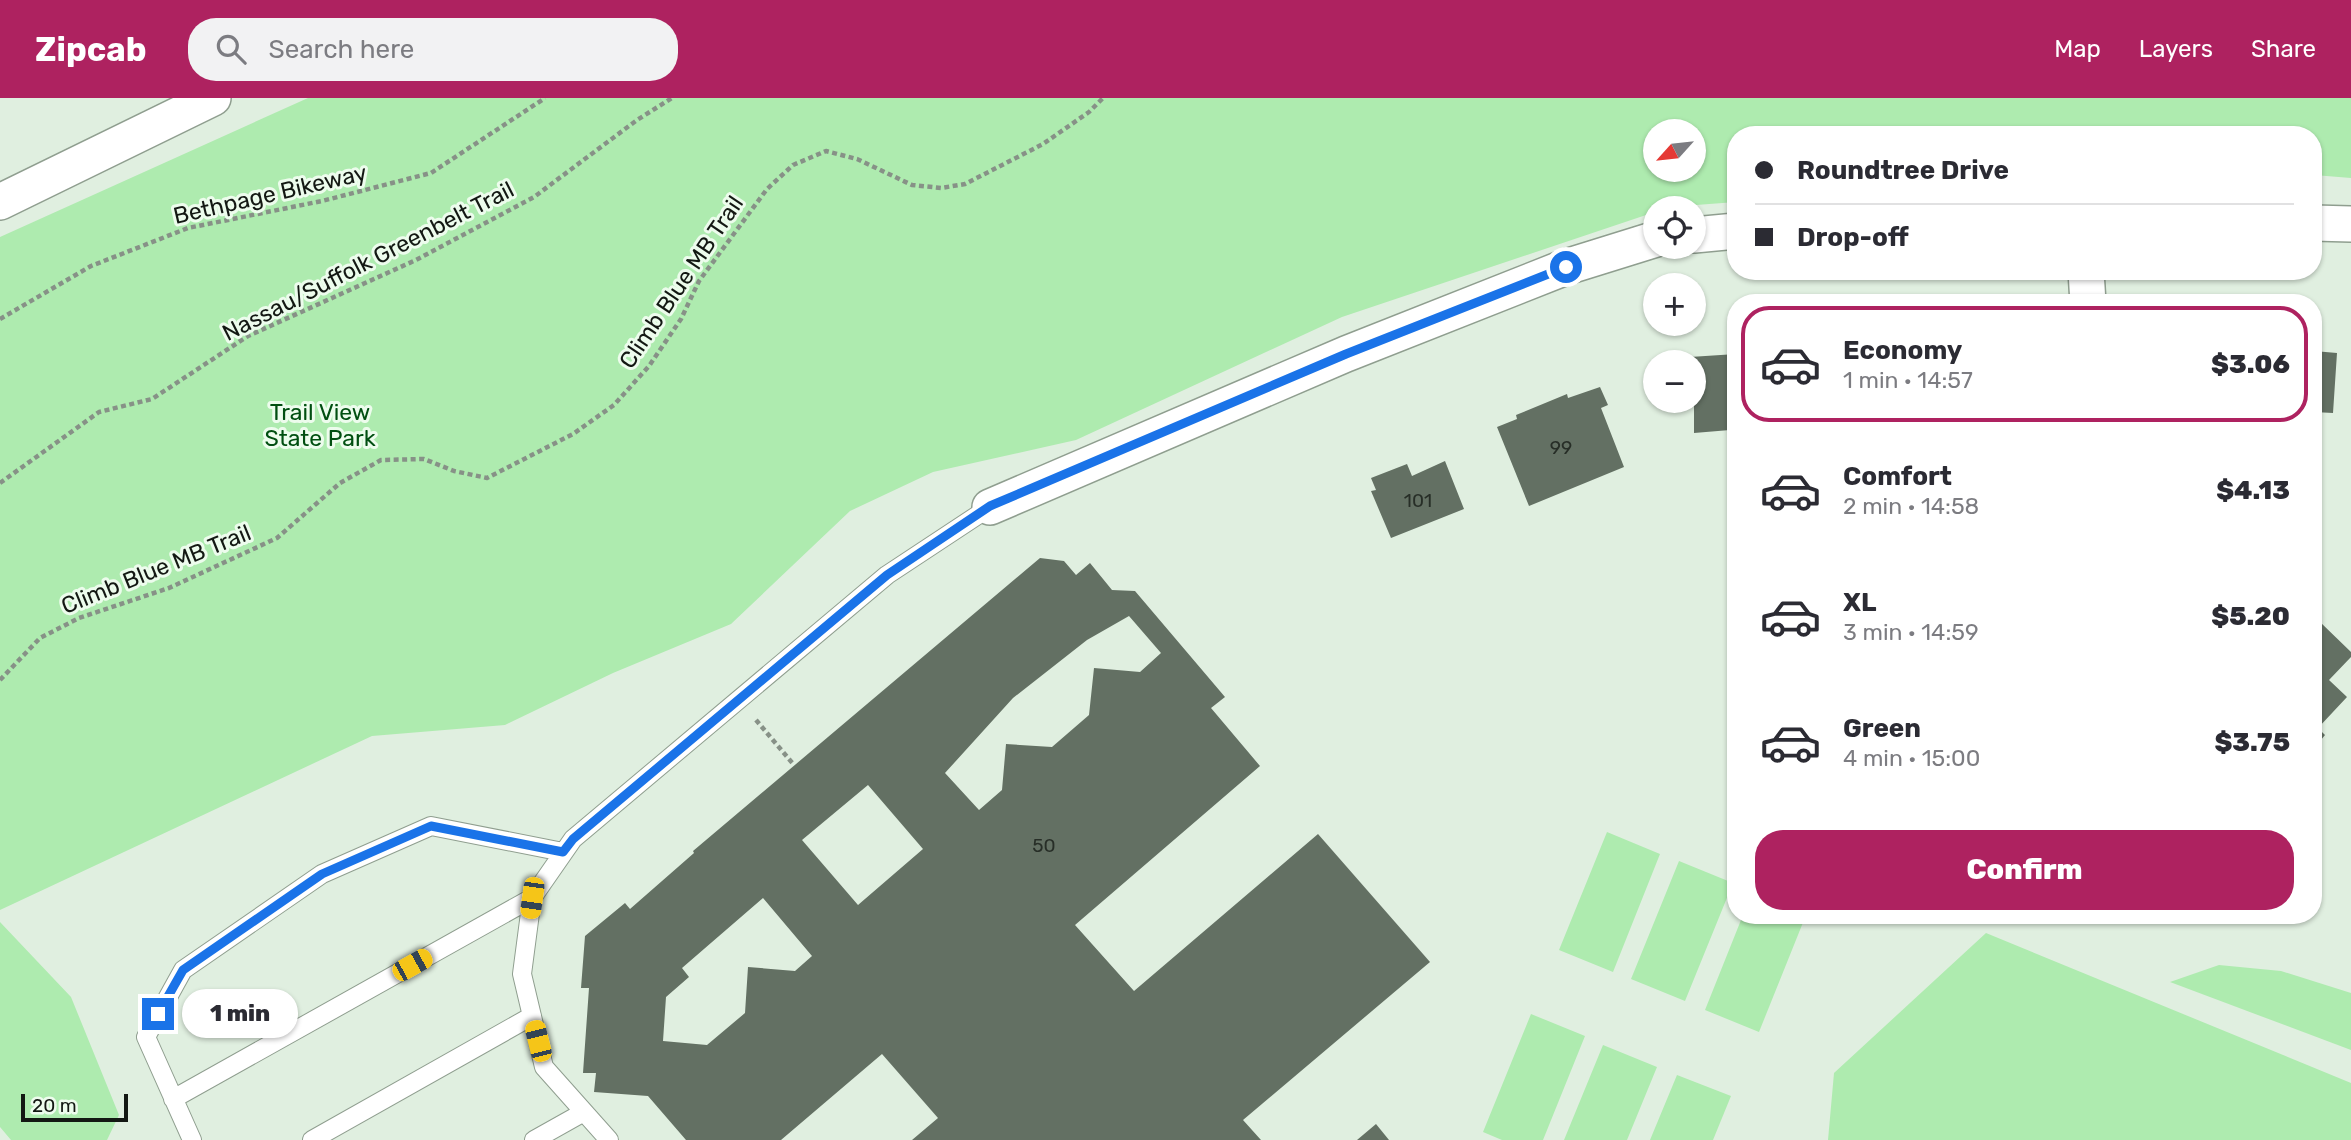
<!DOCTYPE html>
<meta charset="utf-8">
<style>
body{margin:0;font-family:Rubik,sans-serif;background:#f2f2f3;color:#2b2b33;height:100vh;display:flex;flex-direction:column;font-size:26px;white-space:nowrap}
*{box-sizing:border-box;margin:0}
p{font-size:23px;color:#7c7c81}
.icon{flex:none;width:38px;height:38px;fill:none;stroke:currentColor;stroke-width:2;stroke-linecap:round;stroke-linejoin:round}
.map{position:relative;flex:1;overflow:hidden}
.sheet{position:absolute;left:1727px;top:196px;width:595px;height:630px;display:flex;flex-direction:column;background:#fff;border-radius:28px;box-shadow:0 2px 5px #0004}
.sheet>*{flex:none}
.guide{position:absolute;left:1727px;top:28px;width:595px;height:154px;border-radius:28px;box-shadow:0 2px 5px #0004;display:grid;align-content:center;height:154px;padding:0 28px;background:#fff}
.needle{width:46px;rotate:243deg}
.tools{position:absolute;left:1643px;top:21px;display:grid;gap:14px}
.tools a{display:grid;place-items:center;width:63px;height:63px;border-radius:50%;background:#fff;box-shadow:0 2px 5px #0004;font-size:35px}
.scale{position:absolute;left:21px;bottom:18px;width:107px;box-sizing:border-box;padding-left:7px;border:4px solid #131813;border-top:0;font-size:19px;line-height:24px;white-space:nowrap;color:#131813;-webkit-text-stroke:5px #edfced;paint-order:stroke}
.end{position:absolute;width:32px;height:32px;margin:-16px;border:9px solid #1a73e8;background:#fff;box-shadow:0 0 0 4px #fff}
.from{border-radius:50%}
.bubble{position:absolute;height:49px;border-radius:24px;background:#fff;box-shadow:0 2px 5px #0004;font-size:23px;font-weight:800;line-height:49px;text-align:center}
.car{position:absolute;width:21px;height:42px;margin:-21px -10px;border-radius:9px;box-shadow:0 0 5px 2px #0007;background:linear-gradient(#f5c518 24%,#345 0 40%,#f5c518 0 76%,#345 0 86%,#f5c518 0)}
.guide b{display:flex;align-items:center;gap:24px;height:66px;font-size:26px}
.guide b+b{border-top:2px solid #e1e1e2}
.guide i{width:18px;height:18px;background:#2b2b33}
ul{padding:12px 0 0;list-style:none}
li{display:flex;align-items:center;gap:21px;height:116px;margin:0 14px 10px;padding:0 14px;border:4px solid transparent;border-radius:28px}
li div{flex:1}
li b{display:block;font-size:26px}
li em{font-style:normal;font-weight:800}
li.current{border-color:#ae2260}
li>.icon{width:63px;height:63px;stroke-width:1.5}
.action{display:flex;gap:14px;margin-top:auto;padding:14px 28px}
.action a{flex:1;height:80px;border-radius:28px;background:#ae2260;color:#fff;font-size:28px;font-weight:800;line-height:80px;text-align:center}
header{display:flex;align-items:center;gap:42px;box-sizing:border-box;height:98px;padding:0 35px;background:#ae2260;color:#fff}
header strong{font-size:33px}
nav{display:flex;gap:38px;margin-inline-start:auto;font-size:24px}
.search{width:490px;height:63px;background:#f2f2f3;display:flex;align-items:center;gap:18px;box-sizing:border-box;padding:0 24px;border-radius:28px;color:#7c7c81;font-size:26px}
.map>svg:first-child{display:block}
.green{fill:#aeebaf;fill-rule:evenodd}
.building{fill:#637063;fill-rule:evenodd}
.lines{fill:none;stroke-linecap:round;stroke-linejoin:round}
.service-casing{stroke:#8f9e8f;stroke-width:20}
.minor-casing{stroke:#8f9e8f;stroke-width:38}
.path{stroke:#879187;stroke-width:4.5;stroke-dasharray:5 3.5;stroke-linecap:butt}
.service{stroke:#fff;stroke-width:18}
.minor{stroke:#fff;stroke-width:35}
.route{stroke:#1a73e8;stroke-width:9}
.labels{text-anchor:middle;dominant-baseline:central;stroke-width:6;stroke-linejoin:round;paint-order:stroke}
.number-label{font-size:19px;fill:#272e27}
.street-label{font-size:23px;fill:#131813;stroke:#edfced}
.park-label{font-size:23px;fill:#014f11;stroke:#edfced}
</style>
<header>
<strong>Zipcab</strong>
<div class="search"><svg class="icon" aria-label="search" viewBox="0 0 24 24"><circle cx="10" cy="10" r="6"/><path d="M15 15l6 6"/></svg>Search here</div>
<nav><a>Map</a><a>Layers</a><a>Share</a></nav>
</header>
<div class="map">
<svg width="2351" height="1042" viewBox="0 0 2351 1042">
<rect width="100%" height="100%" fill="#e0efe0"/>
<path class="green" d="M308,0H2351V80L2314,77V37H1736V104L1656,110L1655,114L1342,219L1076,342L933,374L850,413L731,526L613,575L505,627L372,638L0,812V139ZM1656,33H1694V72H1656Z
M1607,734L1660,756L1613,874L1559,852Z
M1679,763L1733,785L1685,903L1631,881Z
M1743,817H1806L1759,934L1705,912Z
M0,824L71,899L119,1017L107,1042H11L0,1029Z
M1986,835L2351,985V1042H1828L1834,975Z
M2219,867L2281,873L2351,895V952L2170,884Z
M1531,916L1585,938L1543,1042H1502L1483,1034Z
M1603,947L1657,969L1627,1042H1564Z
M1677,977L1731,998L1713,1042H1650Z"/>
<path class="building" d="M2314,253L2337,255L2333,315L2314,314Z
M1736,256V319H1729L1730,332L1694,335V264H1690V259Z
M1600,289L1608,307L1601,310L1624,369L1529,408L1497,329L1517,321L1516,317L1567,296L1568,300Z
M1445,363L1464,411L1391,440L1371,393L1376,392L1371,380L1407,366L1412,378Z
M1040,460L1064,463L1076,477L1090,465L1112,492L1135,493L1225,599L1211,610L1260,668L1075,827L1134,893L1318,736L1430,864L1243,1022L1261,1042H912L938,1020L882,956L781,1042H686L648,998L594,994L596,975H583L589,890H581L585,838L625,805L630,811L694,755L693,753ZM1129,518L1161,555L1140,574L1094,570L1089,617L1052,649L1006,646L1002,692L979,712L945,675L1013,600L1087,542ZM868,687L923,751L858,807L802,742ZM763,800L812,858L795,873L748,869L745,915L707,947L663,943L666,899L689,879L682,870Z
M2320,524L2351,554V559L2329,582L2347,599L2318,630L2325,637L2316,648L2314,531Z
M1376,1026L1389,1042H1357Z"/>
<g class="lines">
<g class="service-casing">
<path id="service" d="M173,1001L532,800
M192,1042L146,939L183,872L322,776L431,728L563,754
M312,1042L532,918
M534,1042L584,1014
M609,1042L544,969L522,876L532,800L573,741L887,477L990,409"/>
</g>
<g class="minor-casing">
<path id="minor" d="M0,104L213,0
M2314,125L2351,126
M1694,137L1736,133
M2086,173L2088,205
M990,409L1346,256L1566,169L1656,141"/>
</g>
<path class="path" d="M0,221L91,168L188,130L322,103L431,75L545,0
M0,385L99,314L152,301L248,238L416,162L534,99L637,22L672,0
M0,582L40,540L79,520L169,490L277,440L340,385L381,362L424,361L454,373L487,380L573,336L614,307L649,268L681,221L699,183L767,91L793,67L826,53L857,61L912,87L941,90L965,86L1043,46L1089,14L1103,0
M756,622L794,667"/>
<use href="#service" class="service"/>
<use href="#minor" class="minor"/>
</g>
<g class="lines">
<path class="route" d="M158,916L183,872L322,776L431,728L563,754L573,741L887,477L990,408L1346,256L1566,169"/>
</g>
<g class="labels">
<g class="number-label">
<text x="1561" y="349">99</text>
<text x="1418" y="402">101</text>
<text x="1044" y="747">50</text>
</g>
<g class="street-label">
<text transform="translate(270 96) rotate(-13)">Bethpage Bikeway</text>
<text transform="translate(368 163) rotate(-27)">Nassau/Suffolk Greenbelt Trail</text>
<text transform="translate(681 184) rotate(-56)">Climb Blue MB Trail</text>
<text transform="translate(156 471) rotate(-22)">Climb Blue MB Trail</text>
</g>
<g class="park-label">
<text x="320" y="314">Trail View<tspan x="320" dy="26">State Park</tspan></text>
</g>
</g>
</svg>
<div class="tools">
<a><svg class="needle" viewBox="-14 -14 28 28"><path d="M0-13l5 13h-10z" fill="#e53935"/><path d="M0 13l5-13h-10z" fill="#7c7c81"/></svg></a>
<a><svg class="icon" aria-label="locate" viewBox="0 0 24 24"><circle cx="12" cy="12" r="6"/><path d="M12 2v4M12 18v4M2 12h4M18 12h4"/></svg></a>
<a>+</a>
<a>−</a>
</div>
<div class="scale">20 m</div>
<i class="end from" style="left:1566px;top:169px"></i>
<i class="end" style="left:158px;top:916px"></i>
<div class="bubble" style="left:182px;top:891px;width:116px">1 min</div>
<i class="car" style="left:532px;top:800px;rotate:188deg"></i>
<i class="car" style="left:412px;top:867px;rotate:61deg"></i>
<i class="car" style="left:538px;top:943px;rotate:346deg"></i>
<div class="guide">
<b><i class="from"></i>Roundtree Drive</b>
<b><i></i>Drop-off</b>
</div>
<section class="sheet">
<ul>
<li class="current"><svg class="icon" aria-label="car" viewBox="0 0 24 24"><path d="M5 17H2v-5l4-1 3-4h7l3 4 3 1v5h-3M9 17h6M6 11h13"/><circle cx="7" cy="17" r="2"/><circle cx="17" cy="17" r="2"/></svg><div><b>Economy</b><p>1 min · 14:57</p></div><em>$3.06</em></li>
<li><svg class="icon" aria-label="car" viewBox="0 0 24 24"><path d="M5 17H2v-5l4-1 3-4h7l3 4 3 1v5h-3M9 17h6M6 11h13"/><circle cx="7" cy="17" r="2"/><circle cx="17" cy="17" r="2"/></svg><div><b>Comfort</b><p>2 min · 14:58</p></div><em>$4.13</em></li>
<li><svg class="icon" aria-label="car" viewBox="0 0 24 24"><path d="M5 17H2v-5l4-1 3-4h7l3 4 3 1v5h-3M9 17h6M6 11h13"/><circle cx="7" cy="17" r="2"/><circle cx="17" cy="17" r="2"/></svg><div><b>XL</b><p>3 min · 14:59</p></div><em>$5.20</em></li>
<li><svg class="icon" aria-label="car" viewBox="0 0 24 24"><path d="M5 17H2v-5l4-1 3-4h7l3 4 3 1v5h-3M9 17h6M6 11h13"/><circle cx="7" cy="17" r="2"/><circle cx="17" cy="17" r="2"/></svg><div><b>Green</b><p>4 min · 15:00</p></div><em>$3.75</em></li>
</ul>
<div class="action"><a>Confirm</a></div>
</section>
</div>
